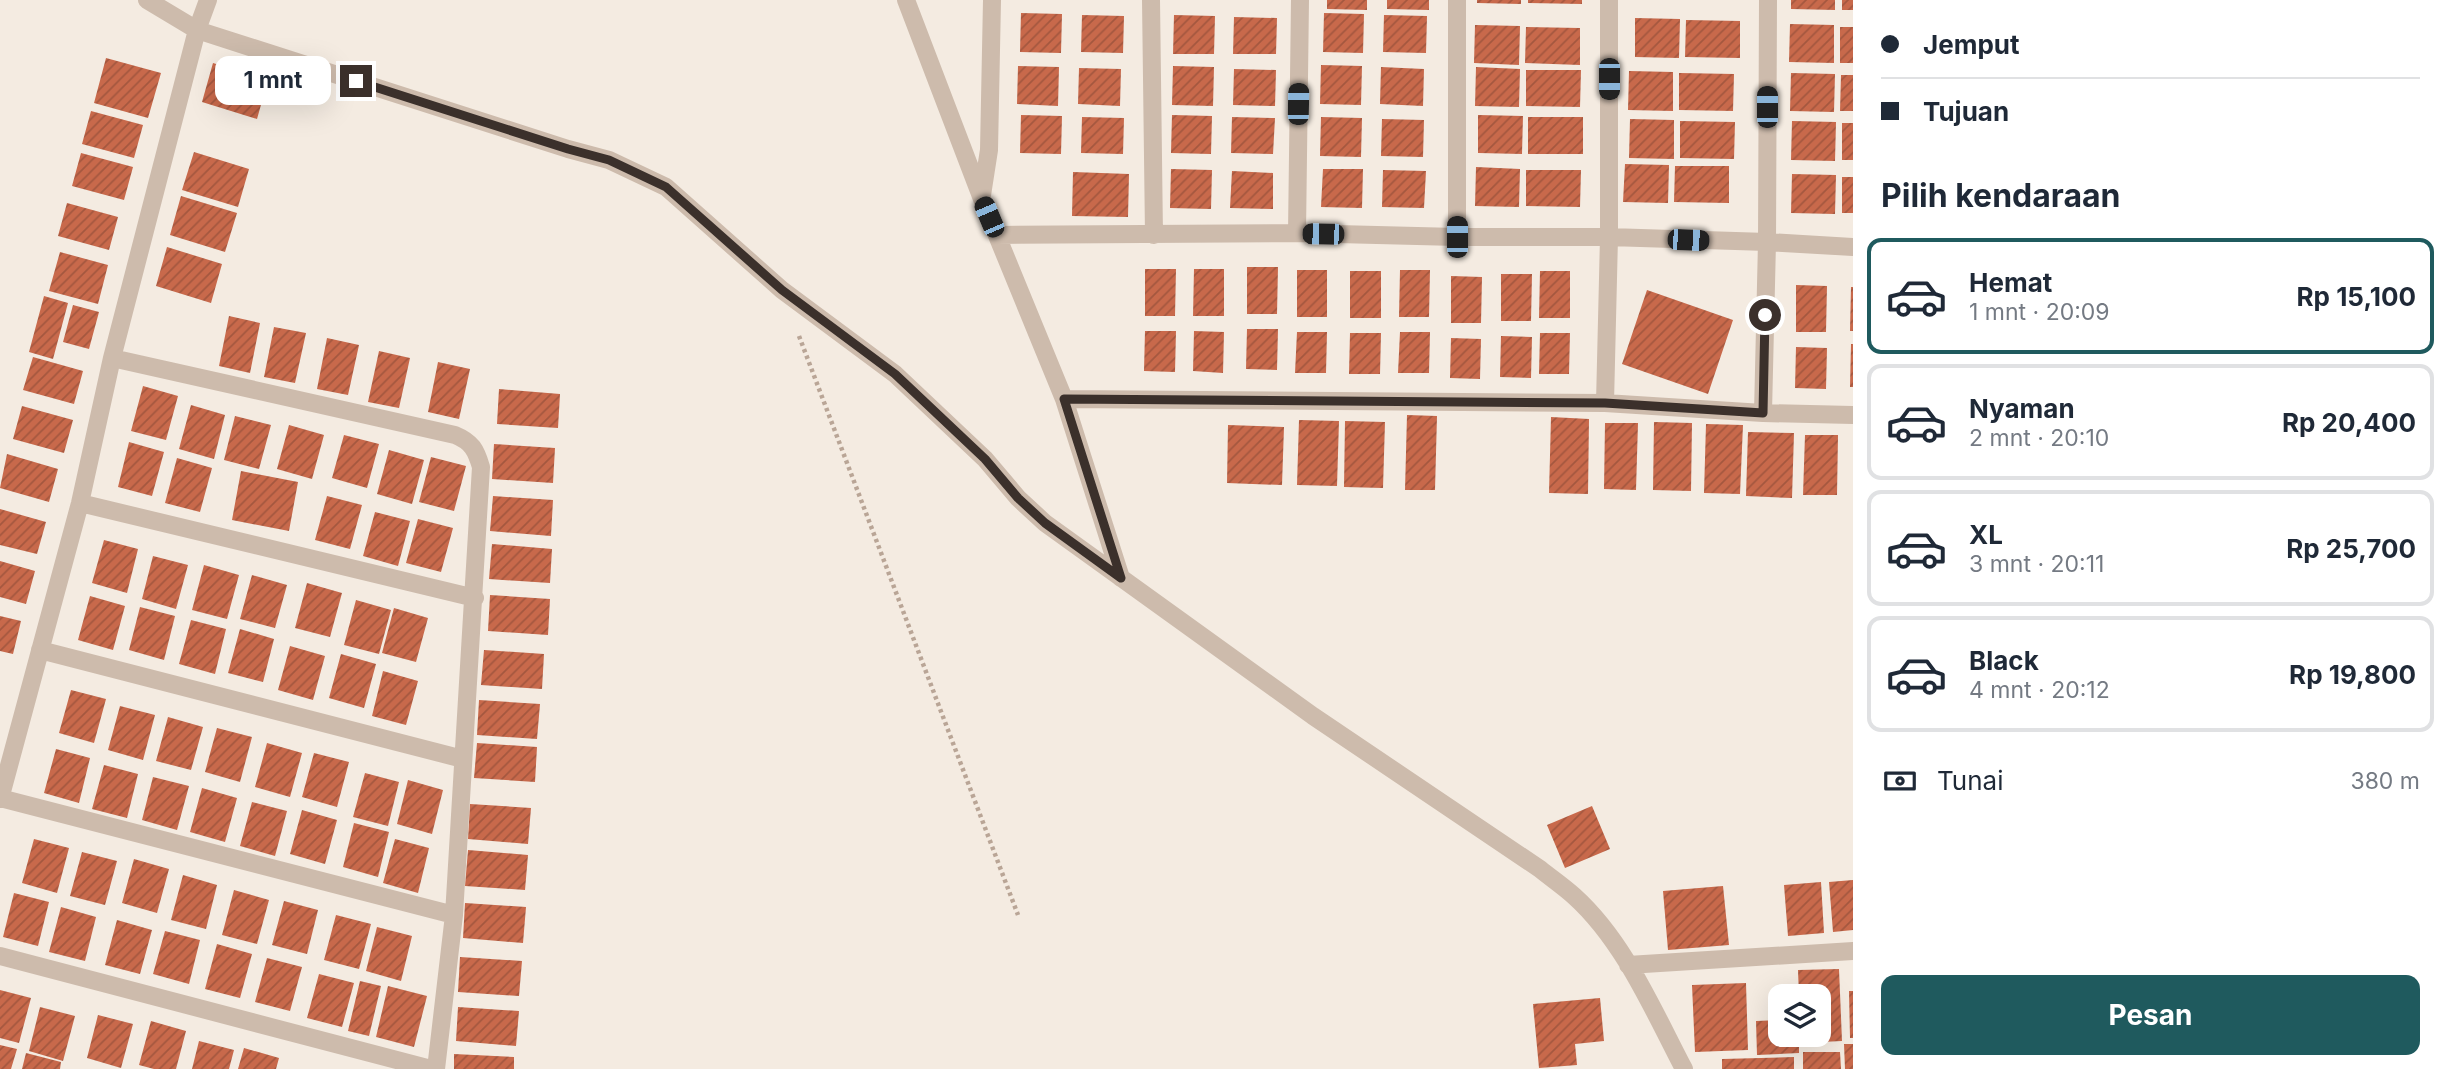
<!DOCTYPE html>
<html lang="id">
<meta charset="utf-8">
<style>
body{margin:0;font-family:Inter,sans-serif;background:#f6f6f7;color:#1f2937;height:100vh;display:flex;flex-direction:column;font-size:26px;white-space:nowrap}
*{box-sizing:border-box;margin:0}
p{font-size:23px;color:#747a83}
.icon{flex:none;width:38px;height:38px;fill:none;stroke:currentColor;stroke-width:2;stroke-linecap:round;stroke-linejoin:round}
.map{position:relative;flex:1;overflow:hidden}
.side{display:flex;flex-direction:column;background:#fff;width:595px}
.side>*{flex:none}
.hud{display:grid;align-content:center;height:154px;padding:0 28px;background:#fff}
.buttons{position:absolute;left:1768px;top:984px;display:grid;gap:14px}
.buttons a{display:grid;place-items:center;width:63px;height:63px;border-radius:14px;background:#fff;box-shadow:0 7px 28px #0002;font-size:35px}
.end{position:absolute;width:32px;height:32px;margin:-16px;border:9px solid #3b302b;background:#fff;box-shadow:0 0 0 4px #fff}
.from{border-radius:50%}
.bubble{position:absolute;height:49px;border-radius:14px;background:#fff;box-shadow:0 7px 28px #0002;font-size:23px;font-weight:700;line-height:49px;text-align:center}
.car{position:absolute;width:21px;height:42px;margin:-21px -10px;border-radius:9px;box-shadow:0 0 5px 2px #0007;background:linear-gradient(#222 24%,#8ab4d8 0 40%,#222 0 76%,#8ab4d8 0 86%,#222 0)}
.hud b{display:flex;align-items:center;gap:24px;height:66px;font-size:26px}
.hud b+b{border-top:2px solid #e0e1e3}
.hud i{width:18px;height:18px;background:#1f2937}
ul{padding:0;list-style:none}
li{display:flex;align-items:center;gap:21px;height:116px;margin:0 14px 10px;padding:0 14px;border:4px solid #e0e1e3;border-radius:14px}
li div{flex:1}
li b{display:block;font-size:26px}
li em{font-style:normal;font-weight:700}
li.selected{border-color:#1f5a5e}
li>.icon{width:63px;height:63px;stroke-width:1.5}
h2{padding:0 28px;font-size:32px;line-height:84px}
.pay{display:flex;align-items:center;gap:18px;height:77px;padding:0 28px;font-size:26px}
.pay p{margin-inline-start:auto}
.action{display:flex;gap:14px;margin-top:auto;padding:14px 28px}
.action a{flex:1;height:80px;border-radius:14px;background:#1f5a5e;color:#fff;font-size:28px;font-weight:700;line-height:80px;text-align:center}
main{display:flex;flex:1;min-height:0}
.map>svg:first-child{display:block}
.building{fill:url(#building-hatch)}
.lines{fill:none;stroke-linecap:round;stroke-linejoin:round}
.path{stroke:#b9a596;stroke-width:4.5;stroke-dasharray:3.5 3.5;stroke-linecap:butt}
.minor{stroke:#cdbbac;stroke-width:18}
.route{stroke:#3b302b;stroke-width:9}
</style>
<main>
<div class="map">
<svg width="1853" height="1069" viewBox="0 0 1853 1069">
<defs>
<pattern id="building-hatch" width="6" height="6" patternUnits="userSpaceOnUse" patternTransform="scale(1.75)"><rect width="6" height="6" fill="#c8694b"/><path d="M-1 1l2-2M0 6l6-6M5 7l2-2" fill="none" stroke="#a4573f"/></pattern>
</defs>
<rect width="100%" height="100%" fill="#f4ebe1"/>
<path class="building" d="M1327,0H1367V10L1327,9Z
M1387,0H1429V10L1387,9Z
M1477,0H1521V4L1477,3Z
M1528,0H1582V4L1528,3Z
M1791,0H1835V10L1791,9Z
M1842,0H1853V10H1842Z
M1021,13L1062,14L1061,53L1020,52Z
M1324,13L1364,14L1363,53L1323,52Z
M1082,15L1124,16L1123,53L1081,52Z
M1174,15L1215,16L1214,54H1173Z
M1384,15L1427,16L1426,53L1383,52Z
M1234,17L1277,18L1276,54H1233Z
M1635,18L1680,19L1679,58L1635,57Z
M1686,20L1740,21V58L1685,57Z
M1790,24L1834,25V63L1789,62Z
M1475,25L1520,26L1519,65L1474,63Z
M1526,27L1580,28V65L1525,63Z
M1840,27H1853V63H1840Z
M106,58L161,73L148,118L94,103Z
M213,63L268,80L257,119L202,102Z
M1321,65L1362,66L1361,105L1320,104Z
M1018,66L1059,67L1058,106L1017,104Z
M1173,66L1214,67L1213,106L1172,105Z
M1381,67L1424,69L1423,106L1380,104Z
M1476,67L1520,69L1519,107L1475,106Z
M1079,68L1121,69L1120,106L1078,104Z
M1234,69L1276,70L1275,106L1233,105Z
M1526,70H1581L1580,107L1526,106Z
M1629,71L1673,72V111L1628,110Z
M1679,73L1734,74L1733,111L1679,110Z
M1791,73L1835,74L1834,112L1790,111Z
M1841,75H1853V111H1840Z
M91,111L143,125L134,158L82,144Z
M1021,115L1062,116L1061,154L1020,153Z
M1172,115L1212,116L1211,154L1171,153Z
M1478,115L1523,116L1522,154L1478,153Z
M1082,117L1124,118L1123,154L1081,153Z
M1232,117L1275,118L1273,154L1231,153Z
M1321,117L1362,118L1361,157L1320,156Z
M1528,117H1583V154H1528Z
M1382,119L1424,120L1423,157L1381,156Z
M1630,119L1674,120V159L1629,158Z
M1680,121L1735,122L1734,159L1680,158Z
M1792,121L1836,122L1835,161L1791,160Z
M1842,123H1853V160H1842Z
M194,152L249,169L238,207L182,190Z
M81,153L133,167L124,200L72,186Z
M1625,164L1669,165L1668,203L1623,202Z
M1675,166H1729V203L1674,202Z
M1476,167L1520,169L1519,207L1475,206Z
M1171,169L1212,170L1211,209L1170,208Z
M1323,169H1363L1362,208L1321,207Z
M1383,170L1426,171L1424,208L1382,207Z
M1526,170H1581L1580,207L1526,206Z
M1232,171L1273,173V209L1230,208Z
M1073,172L1129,174L1128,217L1072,216Z
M1792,174L1836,175L1835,214L1791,213Z
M1842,177H1853V213H1842Z
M181,196L237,213L225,252L170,235Z
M67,203L118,217L109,250L58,236Z
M167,247L222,264L211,303L156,286Z
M60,252L108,265L98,304L49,291Z
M1247,267H1278L1277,314H1247Z
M1145,269H1176L1175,316H1145Z
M1194,269H1224V316H1193Z
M1297,270H1327V317H1297Z
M1400,270H1430L1429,317H1399Z
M1350,271H1381V318H1350Z
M1540,271H1570V318H1539Z
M1501,274H1532L1531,321H1501Z
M1451,276L1482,277L1481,323H1451Z
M1796,285L1827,286L1826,332H1796Z
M1851,287H1853V331H1850Z
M1647,290L1733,320L1708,394L1622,364Z
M44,296L68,303L53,359L29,352Z
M73,305L99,312L89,349L63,342Z
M229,316L260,323L250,373L219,366Z
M274,327L306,333L295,383L264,377Z
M1247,329H1278L1277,370L1246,369Z
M1145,331H1176L1175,372L1144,371Z
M1194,331L1224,332L1223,373L1193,371Z
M1297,332H1327L1326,373H1295Z
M1400,332H1430L1429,373H1398Z
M1350,333H1381L1380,374H1349Z
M1540,333H1570L1569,374H1539Z
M1501,336L1532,337L1531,378L1500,377Z
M327,338L359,345L348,395L317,389Z
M1451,338L1481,339L1480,379L1450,378Z
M1851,344H1853V387H1850Z
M1796,347L1827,348L1826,389L1795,388Z
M379,351L410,358L399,408L368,402Z
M33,357L83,371L74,404L23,390Z
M438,362L470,369L459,419L428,412Z
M143,386L178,396L166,440L131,431Z
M499,389L560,394L558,428L497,424Z
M191,405L225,415L214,459L179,449Z
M22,406L73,420L64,453L13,439Z
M1407,415L1437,416L1435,490H1405Z
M235,416L271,425L259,469L224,460Z
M1551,417L1589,419L1588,494L1549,493Z
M1299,420L1339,421L1337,486L1297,485Z
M1345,421L1385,422L1383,488L1344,487Z
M1654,422L1692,423L1691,491L1653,490Z
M1605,423H1638L1636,490L1604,489Z
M1706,424L1743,425L1740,494L1704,493Z
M289,425L324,435L312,479L277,469Z
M1228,425L1284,427L1282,485L1227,483Z
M1748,432L1794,433L1792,498L1746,496Z
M344,435L379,444L367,488L332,478Z
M1805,435H1838L1837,495H1803Z
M129,442L164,452L152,496L118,487Z
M494,444L555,448L553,483L492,479Z
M389,450L424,460L412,504L377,494Z
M7,454L58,469L49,502L0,488Z
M431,457L466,466L454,511L419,502Z
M177,458L212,468L200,512L165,503Z
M241,471L298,482L289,531L232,520Z
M327,496L362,505L350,549L315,540Z
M493,496L553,500L551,536L490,531Z
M0,509L46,522L37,554L0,545Z
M375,512L410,521L398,566L363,556Z
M418,519L453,528L441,572L406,563Z
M104,540L138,549L127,593L92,583Z
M492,544L552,549L550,583L489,579Z
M153,556L188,565L176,609L142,599Z
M0,561L35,571L26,604L0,597Z
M204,565L239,575L227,619L192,610Z
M252,575L287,585L275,628L240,619Z
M307,583L342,593L330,637L295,628Z
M490,595L550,599L548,635L488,631Z
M90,596L125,606L113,650L78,640Z
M356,600L391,610L379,654L344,645Z
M140,607L175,616L164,660L129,650Z
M394,608L428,618L416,662L382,653Z
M0,616L21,621L13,654L0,651Z
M191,620L226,629L215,674L179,664Z
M240,629L274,639L263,682L228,673Z
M290,646L325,656L313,700L278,690Z
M484,650L544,654L542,689L481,685Z
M341,654L376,664L364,708L329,698Z
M383,671L418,681L406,725L372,716Z
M71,690L106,699L94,743L59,733Z
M479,700L540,704L537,739L477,735Z
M120,706L155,715L143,760L108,750Z
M168,717L203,727L191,770L156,761Z
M217,728L252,737L240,782L205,772Z
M267,743L302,753L290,797L255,787Z
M477,743L537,747L535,782L474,778Z
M56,749L90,758L79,803L44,793Z
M314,753L349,762L337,807L302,797Z
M104,765L138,774L127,818L92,809Z
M365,773L399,782L388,826L353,817Z
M153,777L189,786L177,830L142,820Z
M408,780L443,790L432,834L397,824Z
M202,788L237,798L225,842L190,832Z
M252,802L287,811L275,856L240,846Z
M470,804L531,808L528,844L468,839Z
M1592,806L1610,849L1565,868L1547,825Z
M302,810L337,820L325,864L290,854Z
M354,823L389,832L378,877L343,867Z
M34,839L69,848L57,893L22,883Z
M395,839L429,848L418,893L383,883Z
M468,850L528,855L525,890L465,886Z
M82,852L117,861L105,905L70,896Z
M134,859L169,869L157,913L122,903Z
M183,875L217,885L206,929L171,920Z
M1853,880V930L1833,932L1829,882Z
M1821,882L1824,933L1788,936L1784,885Z
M1723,886L1729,945L1668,950L1663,891Z
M234,890L269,900L257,944L222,935Z
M14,893L49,902L38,946L3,937Z
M284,901L318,910L307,954L272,945Z
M465,903L526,907L523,943L463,938Z
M61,907L96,917L85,961L49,952Z
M336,915L371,924L359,969L324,960Z
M117,920L152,930L140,974L105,965Z
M377,927L412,936L401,981L366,971Z
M165,931L200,940L189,984L153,974Z
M217,944L252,954L240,998L205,989Z
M460,957L522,961L519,996L458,992Z
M267,958L302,967L290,1011L255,1002Z
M1839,969L1842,1041L1801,1043V1034H1818V996H1799L1798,970Z
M319,974L354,983L342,1027L307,1018Z
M360,981L381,986L369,1036L348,1031Z
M1746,983L1748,1050L1695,1052L1692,985Z
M388,986L427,996L414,1047L376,1037Z
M0,990L31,998L19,1043L0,1038Z
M1849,991H1853V1038H1850Z
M1600,998L1604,1041L1575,1044L1577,1065L1539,1068L1533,1004Z
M40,1007L75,1016L63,1061L29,1051Z
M458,1007L519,1011L516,1046L456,1041Z
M98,1015L133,1024L121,1068L87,1058Z
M1780,1020V1034H1799V1053L1757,1055L1756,1021Z
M151,1021L186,1031L176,1069H154L139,1065Z
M199,1041L234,1050L229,1069H192Z
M1844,1044H1853V1069H1845Z
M0,1045L17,1049L11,1069H0Z
M244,1048L279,1058L276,1069H238Z
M1803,1052H1840L1841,1069H1803Z
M26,1053L61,1062L60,1069H22Z
M454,1054L514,1057V1069H454Z
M1794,1057V1069H1722V1059Z"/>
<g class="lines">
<path class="path" d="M799,336L1018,915"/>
<path class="minor" d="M147,0L197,30L568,149L609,160L666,187L782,290L895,374L985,459L1018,498L1045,523L1313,716L1540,869C1551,878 1563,886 1574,896C1624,941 1653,1010 1684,1069
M906,0L982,199L1064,399L1121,578
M1151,0L1154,235
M982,195L989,150L992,0
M1297,233L1300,0
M997,235L1297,233L1457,237H1609L1767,242L1853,247
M1457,237V0
M112,358L455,435C472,442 476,450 481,467L454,915L436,1069
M1064,399L1605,403L1763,413L1853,415
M1605,403L1609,237V0
M1763,413L1767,242L1768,0
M80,503L475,598
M40,650L463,759
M0,798L454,915
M0,799L80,503L112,358L197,30L208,0
M0,956L431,1069
M1628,965L1853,951"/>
</g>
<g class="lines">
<path class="route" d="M356,81L568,149L609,160L666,187L782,290L895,374L985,459L1018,498L1045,523L1121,578L1064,399L1605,403L1763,413L1765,315"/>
</g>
</svg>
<div class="buttons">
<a><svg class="icon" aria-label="layers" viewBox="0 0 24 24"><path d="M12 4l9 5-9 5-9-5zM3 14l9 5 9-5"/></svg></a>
</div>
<i class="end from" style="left:1765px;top:315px"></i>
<i class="end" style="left:356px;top:81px"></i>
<div class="bubble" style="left:215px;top:56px;width:116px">1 mnt</div>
<i class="car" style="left:1609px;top:79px;rotate:180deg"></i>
<i class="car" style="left:1298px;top:104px;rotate:1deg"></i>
<i class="car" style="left:1767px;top:107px;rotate:0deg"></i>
<i class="car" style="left:989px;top:217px;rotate:337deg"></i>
<i class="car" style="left:1323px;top:234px;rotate:271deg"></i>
<i class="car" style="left:1457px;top:237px;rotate:0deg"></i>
<i class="car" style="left:1688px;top:240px;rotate:92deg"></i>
</div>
<section class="side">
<div class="hud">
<b><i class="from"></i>Jemput</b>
<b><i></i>Tujuan</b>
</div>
<h2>Pilih kendaraan</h2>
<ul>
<li class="selected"><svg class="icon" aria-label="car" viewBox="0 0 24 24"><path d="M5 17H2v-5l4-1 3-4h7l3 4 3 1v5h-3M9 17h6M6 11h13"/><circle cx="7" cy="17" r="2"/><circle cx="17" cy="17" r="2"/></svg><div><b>Hemat</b><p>1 mnt · 20:09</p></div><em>Rp 15,100</em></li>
<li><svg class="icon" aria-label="car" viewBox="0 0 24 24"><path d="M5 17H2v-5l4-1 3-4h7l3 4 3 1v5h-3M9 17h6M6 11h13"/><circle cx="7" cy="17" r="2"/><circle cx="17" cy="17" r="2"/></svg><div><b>Nyaman</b><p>2 mnt · 20:10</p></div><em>Rp 20,400</em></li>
<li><svg class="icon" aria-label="car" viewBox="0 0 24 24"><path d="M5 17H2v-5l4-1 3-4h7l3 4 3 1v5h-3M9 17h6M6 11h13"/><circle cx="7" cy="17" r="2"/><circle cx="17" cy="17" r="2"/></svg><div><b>XL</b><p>3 mnt · 20:11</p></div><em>Rp 25,700</em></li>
<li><svg class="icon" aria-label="car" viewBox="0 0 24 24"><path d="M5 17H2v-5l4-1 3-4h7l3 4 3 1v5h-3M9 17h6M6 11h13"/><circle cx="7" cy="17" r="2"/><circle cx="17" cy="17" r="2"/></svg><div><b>Black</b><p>4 mnt · 20:12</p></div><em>Rp 19,800</em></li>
</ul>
<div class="pay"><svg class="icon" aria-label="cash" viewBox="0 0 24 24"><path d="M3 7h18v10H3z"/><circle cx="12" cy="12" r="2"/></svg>Tunai<p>380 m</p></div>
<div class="action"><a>Pesan</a></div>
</section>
</main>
